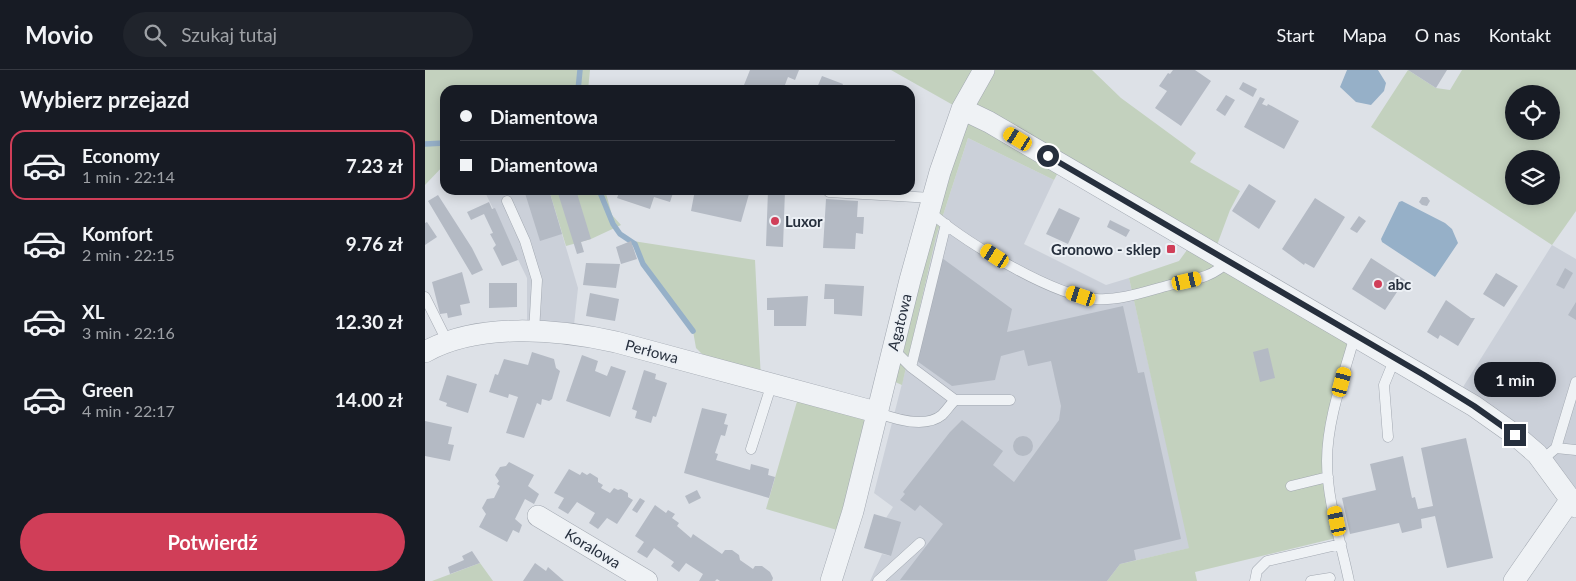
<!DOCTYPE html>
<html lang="pl">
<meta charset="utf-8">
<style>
body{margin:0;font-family:Lato,sans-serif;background:#20242c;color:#f1f3f6;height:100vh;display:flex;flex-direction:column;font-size:19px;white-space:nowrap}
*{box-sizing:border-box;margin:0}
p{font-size:16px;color:#9ea1a6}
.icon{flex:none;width:28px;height:28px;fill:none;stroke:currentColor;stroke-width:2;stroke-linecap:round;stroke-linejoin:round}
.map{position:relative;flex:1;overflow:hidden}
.panel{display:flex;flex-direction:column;background:#171b24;width:425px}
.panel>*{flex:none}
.guide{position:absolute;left:15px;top:15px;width:475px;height:110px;border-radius:15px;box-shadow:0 2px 12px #0003;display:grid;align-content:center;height:110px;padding:0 20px;background:#171b24}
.tools{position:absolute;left:1080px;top:15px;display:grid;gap:10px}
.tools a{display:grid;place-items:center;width:55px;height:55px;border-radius:50%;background:#171b24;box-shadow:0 2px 12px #0003;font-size:25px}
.end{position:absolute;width:22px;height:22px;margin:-11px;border:6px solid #262f3d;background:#fff;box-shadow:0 0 0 2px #fff}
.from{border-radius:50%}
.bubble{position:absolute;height:35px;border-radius:18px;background:#171b24;box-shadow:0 2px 12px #0003;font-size:16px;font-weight:700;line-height:35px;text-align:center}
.car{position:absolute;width:15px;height:30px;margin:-15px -8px;border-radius:6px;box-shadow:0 0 4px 1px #0007;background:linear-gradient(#f5c518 24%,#345 0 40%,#f5c518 0 76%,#345 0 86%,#f5c518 0)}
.guide b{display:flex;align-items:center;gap:18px;height:48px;font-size:19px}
.guide b+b{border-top:1px solid #363941}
.guide i{width:12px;height:12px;background:#f1f3f6}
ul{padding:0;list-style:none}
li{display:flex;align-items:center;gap:15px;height:70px;margin:0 10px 8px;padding:0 10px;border:2px solid transparent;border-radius:15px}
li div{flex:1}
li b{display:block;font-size:19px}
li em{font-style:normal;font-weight:700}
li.on{border-color:#d03e58}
li>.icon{width:45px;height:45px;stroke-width:1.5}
h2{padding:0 20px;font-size:22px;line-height:60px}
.primary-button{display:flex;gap:10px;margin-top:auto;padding:10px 20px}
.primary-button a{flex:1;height:58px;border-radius:30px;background:#d03e58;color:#fff;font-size:20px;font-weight:700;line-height:58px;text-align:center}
header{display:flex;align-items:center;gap:30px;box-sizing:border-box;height:70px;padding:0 25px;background:#171b24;border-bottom:1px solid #363941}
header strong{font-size:24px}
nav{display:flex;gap:28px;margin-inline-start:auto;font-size:18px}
.search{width:350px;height:45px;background:#20242c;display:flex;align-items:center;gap:12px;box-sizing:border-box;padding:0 18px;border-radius:28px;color:#9ea1a6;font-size:19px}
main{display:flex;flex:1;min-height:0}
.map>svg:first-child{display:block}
.built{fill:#cbd0d9}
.green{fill:#c3d1be;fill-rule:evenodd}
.water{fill:#96b0c8}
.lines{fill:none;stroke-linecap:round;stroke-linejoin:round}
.stream{stroke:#96b0c8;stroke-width:5.5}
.building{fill:#b4bac4}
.lane-casing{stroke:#a2a8b1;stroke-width:11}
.street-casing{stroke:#a2a8b1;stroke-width:22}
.lane{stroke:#eff2f5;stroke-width:10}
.street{stroke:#eff2f5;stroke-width:21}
.route{stroke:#262f3d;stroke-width:6}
.poi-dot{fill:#d03e58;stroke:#ecf0f5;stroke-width:2}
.labels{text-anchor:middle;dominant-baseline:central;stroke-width:4;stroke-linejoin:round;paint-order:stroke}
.poi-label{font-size:15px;font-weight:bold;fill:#262f3d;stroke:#ecf0f5;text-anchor:start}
.street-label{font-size:15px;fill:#262f3d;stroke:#ecf0f5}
</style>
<header>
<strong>Movio</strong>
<div class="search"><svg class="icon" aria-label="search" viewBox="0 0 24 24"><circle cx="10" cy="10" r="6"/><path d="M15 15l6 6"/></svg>Szukaj tutaj</div>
<nav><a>Start</a><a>Mapa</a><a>O nas</a><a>Kontakt</a></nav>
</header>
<main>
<section class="panel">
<h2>Wybierz przejazd</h2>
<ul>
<li class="on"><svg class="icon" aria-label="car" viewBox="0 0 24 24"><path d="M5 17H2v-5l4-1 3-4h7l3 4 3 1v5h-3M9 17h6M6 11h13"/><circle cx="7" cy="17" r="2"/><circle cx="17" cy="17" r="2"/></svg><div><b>Economy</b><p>1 min · 22:14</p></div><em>7.23 zł</em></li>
<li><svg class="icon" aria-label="car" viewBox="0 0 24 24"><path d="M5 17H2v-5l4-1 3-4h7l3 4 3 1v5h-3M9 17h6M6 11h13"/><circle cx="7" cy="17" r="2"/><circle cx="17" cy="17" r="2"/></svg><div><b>Komfort</b><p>2 min · 22:15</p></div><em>9.76 zł</em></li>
<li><svg class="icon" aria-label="car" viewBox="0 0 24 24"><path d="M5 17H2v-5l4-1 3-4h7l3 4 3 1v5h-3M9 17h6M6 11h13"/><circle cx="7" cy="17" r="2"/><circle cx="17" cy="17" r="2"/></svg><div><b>XL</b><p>3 min · 22:16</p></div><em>12.30 zł</em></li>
<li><svg class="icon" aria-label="car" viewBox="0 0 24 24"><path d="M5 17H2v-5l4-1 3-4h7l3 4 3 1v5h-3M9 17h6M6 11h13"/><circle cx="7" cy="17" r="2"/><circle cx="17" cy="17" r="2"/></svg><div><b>Green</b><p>4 min · 22:17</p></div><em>14.00 zł</em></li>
</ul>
<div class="primary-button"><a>Potwierdź</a></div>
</section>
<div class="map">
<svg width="1151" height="511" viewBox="0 0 1151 511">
<rect width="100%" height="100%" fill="#dde1e7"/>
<path class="built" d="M543,68L629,110L599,174L681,215L704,208L765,478L695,494L682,511H445L457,484L466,486L461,448L468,437L449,423L482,294L511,167Z
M59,120H124L153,218L148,264L102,262V208Z
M1127,175L1151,189V437L1133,411L1033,325Z"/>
<path class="green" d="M0,0H165L163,20H20V94L0,115Z
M466,0H667L696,28L771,83L765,92L815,121L805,140L789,183L930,265L902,381L915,467L770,502L772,511H682L695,494L764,478L704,208L754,191L762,180L637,95L629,110L543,68L511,167L477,315L470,312L528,35Z
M983,0L1011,18L1025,20L1037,0H1151V141L1127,175L946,57ZM1089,24H1126V61H1089ZM1089,89H1126V126H1089Z
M124,120H180L187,145L196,155L166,169L141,176Z
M208,171L330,190L336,310L291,298L271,278L268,261L218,194Z
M375,321L451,342L412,460L341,439Z
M55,493L68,511H7Z"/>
<path class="water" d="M922,0H953L961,13L959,21L946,35L931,32L915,17Z
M977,131L1020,153L1027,159L1033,173L1010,207L957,172L956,169L974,132Z"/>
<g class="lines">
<path class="stream" d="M153,20L155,0
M0,74L20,73
M174,120L188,154L195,164L210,174L218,194L268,261"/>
</g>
<path class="building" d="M325,0H374L370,10L363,7L358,20H324L325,18L319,15Z
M748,0H770L786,11L756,56L730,38L742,21L734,16L743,3L745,4Z
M983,0H1022L1011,18Z
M397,6L418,14L415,20H391Z
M818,12L832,19L828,27L814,19Z
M801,25L810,30L800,46L791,40Z
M835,27L840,29L837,34L842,36L843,34L874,51L859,79L819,57Z
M824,114L851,131L834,159L807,141Z
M99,120H124L137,164L115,171Z
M132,120H151L166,169L156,172L159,182L152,184Z
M195,120H249L245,132L229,127L225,139L192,128Z
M270,120H310L324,124L316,152L266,141Z
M343,120H360L358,177L341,176Z
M13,125L47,178L58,200L47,205L3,131Z
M997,127H1002L1005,131L1002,136L997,135L994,132Z
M890,128L920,147L889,198L880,193L879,195L857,179Z
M401,129L433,131L432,147H439L438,164L431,163L430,179L398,178Z
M64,132L67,139L70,138L93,190L77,196L68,178L71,175L65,164L68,163L59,144L46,150L42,142Z
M634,138L655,148L643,174L621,164Z
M934,146L941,151L932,163L925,159Z
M685,150L705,160L701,167L682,157Z
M2,152L12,167L0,175V153Z
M206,171L212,189L196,194L191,177Z
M517,188L587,239L582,262L698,236L713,303L719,302L756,469L709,480L711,490L695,494L682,511L475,510L518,454L495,435L490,441L475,430L480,424L478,422L525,362L537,350L578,381L568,395L589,412L634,350L636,336L626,291L603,296L599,280L576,286L570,310L527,316L492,291Z
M946,188L980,210L960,240L927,219Z
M161,193L195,194L191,218L158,215Z
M1140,198L1148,203L1139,219L1131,215Z
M37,202L45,233L35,235L37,245L23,248L22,243L15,244L7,212Z
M1071,203L1093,216L1079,237L1058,224Z
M64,213H92V237L64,238Z
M400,214L439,216L437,246L409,244V229H399Z
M165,223L194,229L190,251L161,246Z
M383,226L381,256H349V240H342V228Z
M1021,230L1046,248H1050L1033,276L1015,265L1013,269L1002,262Z
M1151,232V250L1143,245Z
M843,278L850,308L835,312L828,282Z
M107,282L129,289L131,298L135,301L127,329L124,331L117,329L116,335L112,333L99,368L81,363L93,327L84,324L83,328L64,322L70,304L73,305L79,289L103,295Z
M157,285L173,291L170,301L182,306L186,296L201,301L185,347L141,331Z
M219,300L231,304L230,309L242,313L231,347L228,346L226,353L210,348L212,341L207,339Z
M22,305L52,314L43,343L21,336L22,333L14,330Z
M277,338L302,344L299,354L303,355L300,366L296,365L290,383L293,384L291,390L325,400L326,394L344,399L343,405L350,407L344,428L259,403Z
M0,351L27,357L23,374L29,375L25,391L0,386Z
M588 376a10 10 0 1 1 20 0a10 10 0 1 1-20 0Z
M1041,368L1068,488L1022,498L1010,446L996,449L997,458L977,463L974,453L925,464L917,428L951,420L945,394L978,386L987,428L990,427L993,439L1008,436L996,378Z
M84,392L109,405L103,416L114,424L109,434L100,429L90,449L97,455L94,463L88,460L82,472L54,457L61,444L57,438L62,429L69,428L75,416L72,414L74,411L70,405L75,397L81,396Z
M144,399L155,405L157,402L162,405L165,403L173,408V412L178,415L176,418L185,423L189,418L193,420L196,419L203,423V427L208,430L192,454L182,448L173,459L164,453L170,443L152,432L143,444L133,438L139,428L129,423Z
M272,420L276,428L264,434L260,426Z
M215,428L220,431L212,443L207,440Z
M230,435L241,443L243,440L250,444L247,448L254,453L252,456L266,468L268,464L297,484L300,480H307L314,485L315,490L328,499L330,496H337L345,502L348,508L347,511H295L292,509L290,511H274L278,504L261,493L254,502L246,496L249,492L229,478L222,488L212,482L219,472L210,466Z
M449,444L476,452L466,486L439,478Z
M47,481L55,493L25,504L23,497L39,490L37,486Z
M110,493L121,501L123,497L139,511H98Z"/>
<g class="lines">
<g class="lane-casing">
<path id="lane" d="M404,122L507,128
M82,131L100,171L112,210L109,262
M504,141C538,171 626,225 671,229C695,231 722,221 745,215C766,210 788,208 803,191
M0,227L22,271
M468,279L486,297L530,330H585
M486,297L521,154
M451,342C469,349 500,359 517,345C521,341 525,335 530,330
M963,367L959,315L970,288
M1131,378L1151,380
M326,379L347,313
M1117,390L1131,378L1151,312
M866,416L903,407
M453,511L495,473
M830,511L832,501L842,491L916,474
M886,511L905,508
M924,511C916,472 902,431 902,391C902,349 919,305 930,265"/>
</g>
<g class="street-casing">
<path id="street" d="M537,39L564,52L1049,336L1090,365L1112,384L1151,437
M0,282C54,252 132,259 191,272L451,342
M113,446L222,511
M406,511L428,441L485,210L515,102L537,39L559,0
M1089,511L1146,429"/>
</g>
<use href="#lane" class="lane"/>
<use href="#street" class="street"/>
</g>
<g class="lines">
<path class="route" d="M623,86L999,305L1049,336L1090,365"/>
</g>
<g class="poi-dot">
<circle cx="350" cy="151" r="5"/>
<rect x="741" y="174" width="10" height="10" rx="2.5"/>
<circle cx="953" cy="214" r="5"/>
</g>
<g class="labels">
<g class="poi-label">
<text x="360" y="151">Luxor</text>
<text x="736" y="179" text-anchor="end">Gronowo - sklep</text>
<text x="963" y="214">abc</text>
</g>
<g class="street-label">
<text transform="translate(474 252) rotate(-76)">Agatowa</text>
<text transform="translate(227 281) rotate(15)">Perłowa</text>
<text transform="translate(168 478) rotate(31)">Koralowa</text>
</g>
</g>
</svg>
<div class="tools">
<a><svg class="icon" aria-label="locate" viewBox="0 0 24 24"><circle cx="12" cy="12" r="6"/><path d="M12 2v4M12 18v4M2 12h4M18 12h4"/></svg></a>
<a><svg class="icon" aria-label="layers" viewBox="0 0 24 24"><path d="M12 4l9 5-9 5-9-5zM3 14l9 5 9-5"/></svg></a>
</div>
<i class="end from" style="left:623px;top:86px"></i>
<i class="end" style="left:1090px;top:365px"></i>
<div class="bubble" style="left:1049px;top:292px;width:82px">1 min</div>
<i class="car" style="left:593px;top:69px;rotate:301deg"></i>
<i class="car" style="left:570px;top:186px;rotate:303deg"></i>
<i class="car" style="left:762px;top:211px;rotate:77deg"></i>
<i class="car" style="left:656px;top:226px;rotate:288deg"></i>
<i class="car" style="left:917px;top:312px;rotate:15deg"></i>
<i class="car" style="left:912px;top:451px;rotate:348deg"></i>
<div class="guide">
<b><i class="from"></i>Diamentowa</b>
<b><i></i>Diamentowa</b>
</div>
</div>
</main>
